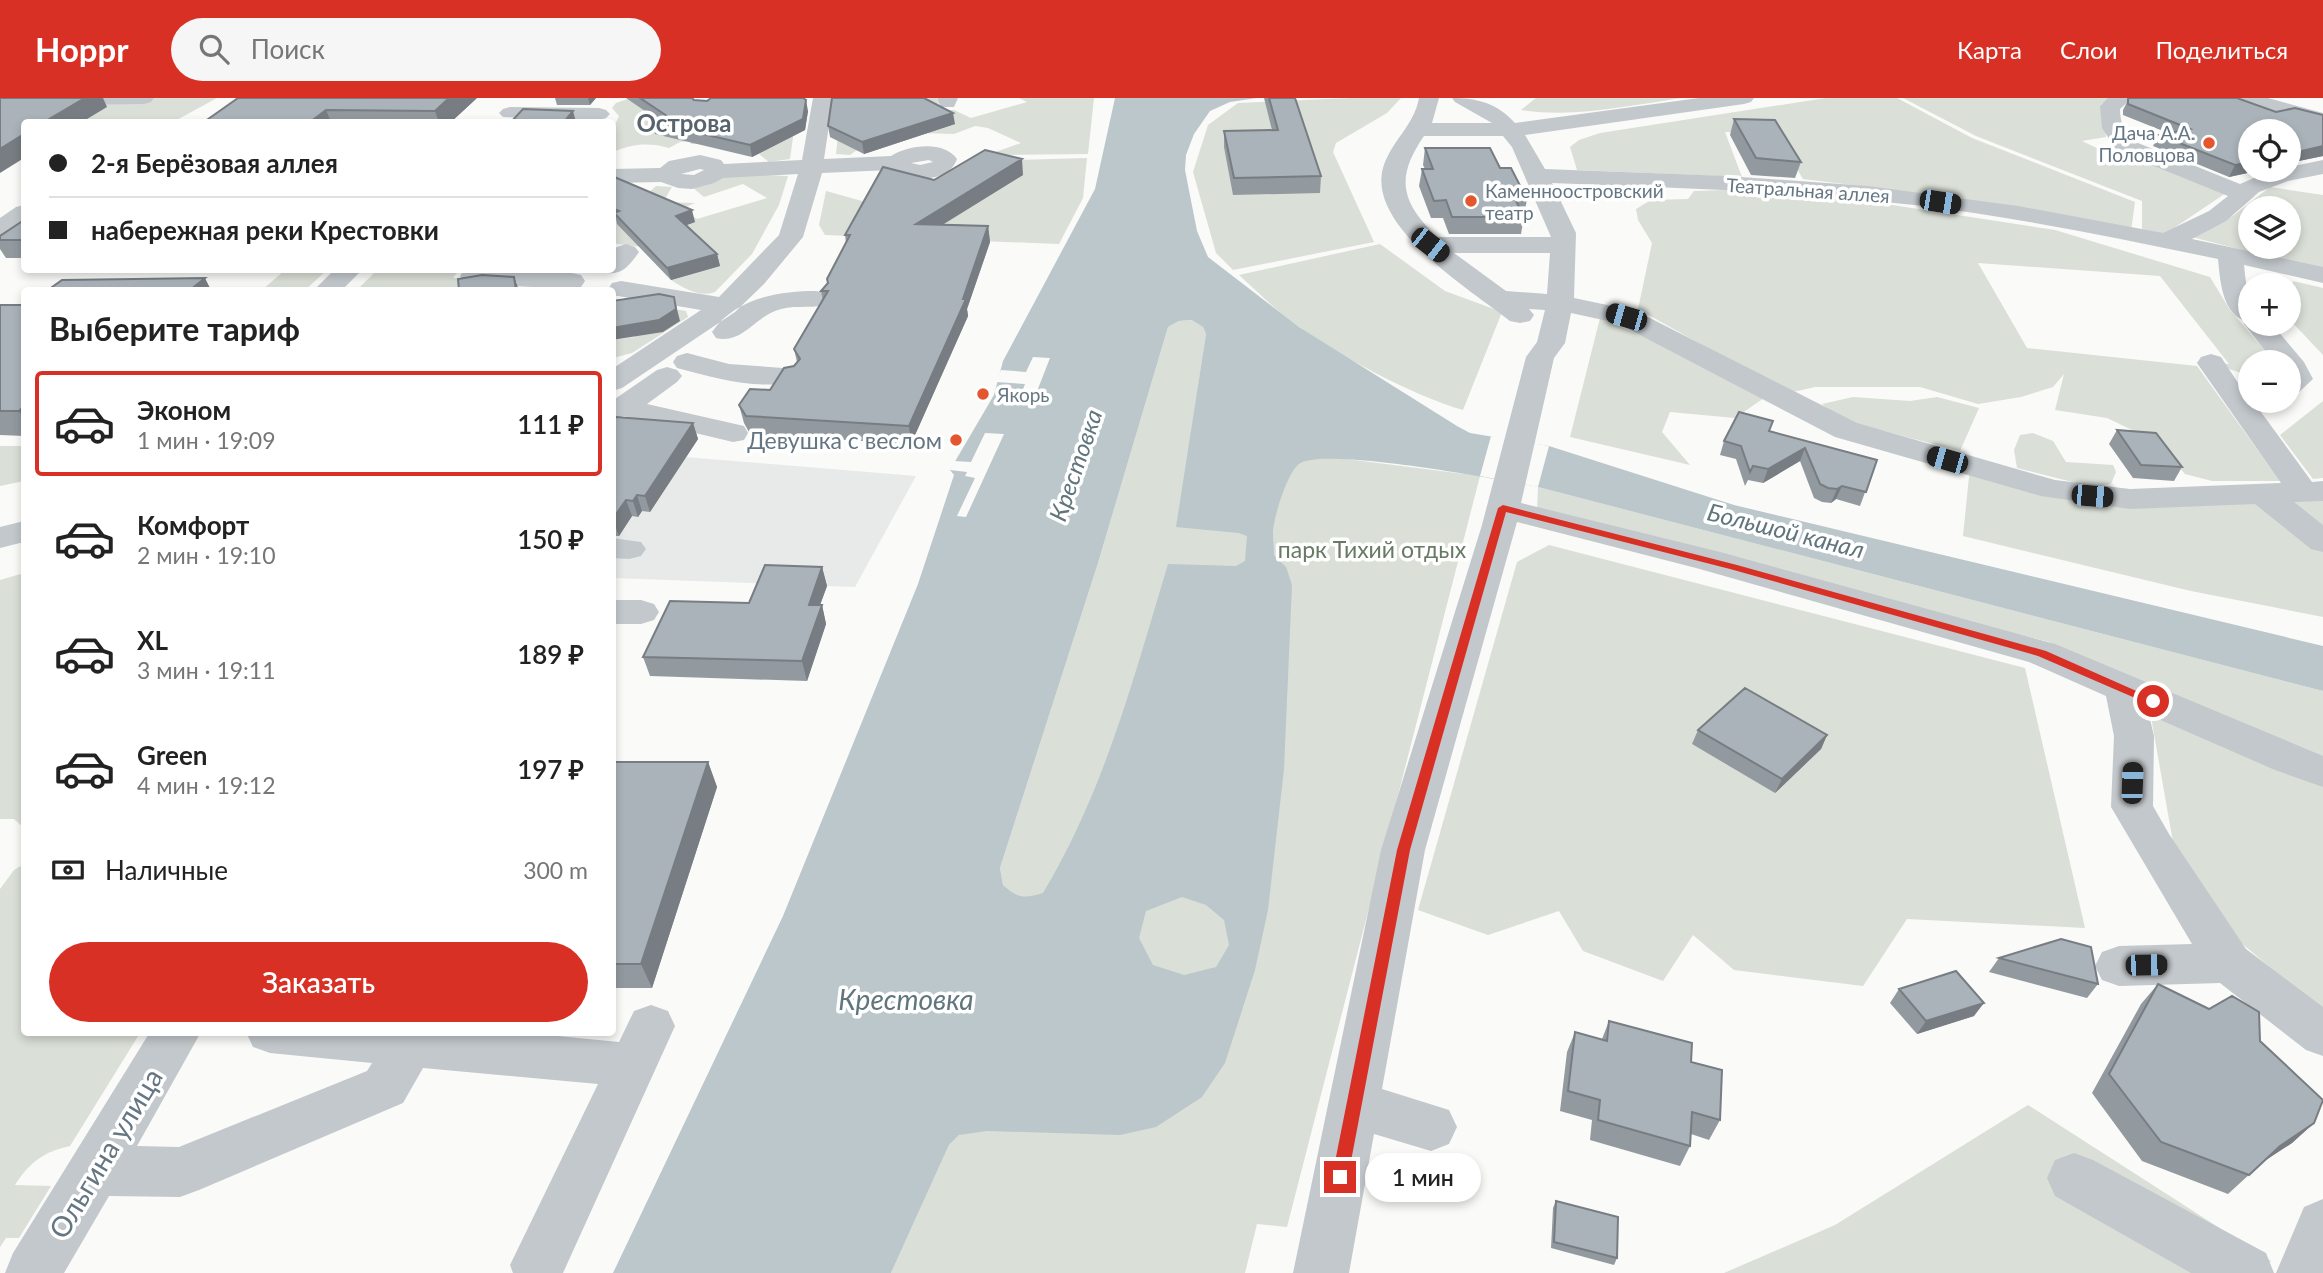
<!DOCTYPE html>
<html lang="ru">
<meta charset="utf-8">
<style>
body{margin:0;font-family:Lato,sans-serif;background:#f6f6f6;color:#222;height:100vh;display:flex;flex-direction:column;font-size:26px;white-space:nowrap}
*{box-sizing:border-box;margin:0}
p{font-size:23px;color:#767676}
.icon{flex:none;width:38px;height:38px;fill:none;stroke:currentColor;stroke-width:2;stroke-linecap:round;stroke-linejoin:round}
.map{position:relative;flex:1;overflow:hidden}
.side{position:absolute;left:21px;top:189px;width:595px;height:749px;display:flex;flex-direction:column;background:#fff;border-radius:7px;box-shadow:0 4px 10px #0003}
.side>*{flex:none}
.hud{position:absolute;left:21px;top:21px;width:595px;height:154px;border-radius:7px;box-shadow:0 4px 10px #0003;display:grid;align-content:center;height:154px;padding:0 28px;background:#fff}
.controls{position:absolute;left:2238px;top:21px;display:grid;gap:14px}
.controls a{display:grid;place-items:center;width:63px;height:63px;border-radius:50%;background:#fff;box-shadow:0 4px 10px #0003;font-size:35px}
.end{position:absolute;width:32px;height:32px;margin:-16px;border:9px solid #d93025;background:#fff;box-shadow:0 0 0 4px #fff}
.from{border-radius:50%}
.bubble{position:absolute;height:49px;border-radius:24px;background:#fff;box-shadow:0 4px 10px #0003;font-size:23px;font-weight:600;line-height:49px;text-align:center}
.car{position:absolute;width:21px;height:42px;margin:-21px -10px;border-radius:9px;box-shadow:0 0 5px 2px #0007;background:linear-gradient(#222 24%,#8ab4d8 0 40%,#222 0 76%,#8ab4d8 0 86%,#222 0)}
.hud b{display:flex;align-items:center;gap:24px;height:66px;font-size:26px}
.hud b+b{border-top:2px solid #e0e0e0}
.hud i{width:18px;height:18px;background:#222}
ul{padding:0;list-style:none}
li{display:flex;align-items:center;gap:21px;height:105px;margin:0 14px 10px;padding:0 14px;border:4px solid transparent;border-radius:7px}
li div{flex:1}
li b{display:block;font-size:26px}
li em{font-style:normal;font-weight:600}
li.selected{border-color:#d93025}
li>.icon{width:63px;height:63px;stroke-width:1.5}
h2{padding:0 28px;font-size:32px;line-height:84px}
.pay{display:flex;align-items:center;gap:18px;height:77px;padding:0 28px;font-size:26px}
.pay p{margin-inline-start:auto}
.primary-button{display:flex;gap:14px;margin-top:auto;padding:14px 28px}
.primary-button a{flex:1;height:80px;border-radius:42px;background:#d93025;color:#fff;font-size:28px;font-weight:600;line-height:80px;text-align:center}
header{display:flex;align-items:center;gap:42px;box-sizing:border-box;height:98px;padding:0 35px;background:#d93025;color:#fff}
header strong{font-size:33px}
nav{display:flex;gap:38px;margin-inline-start:auto;font-size:24px}
.search{width:490px;height:63px;background:#f6f6f6;display:flex;align-items:center;gap:18px;box-sizing:border-box;padding:0 24px;border-radius:38px;color:#767676;font-size:26px}
.map>svg:first-child{display:block}
.built{fill:#e8e9e9}
.green{fill:#dadfd7;fill-rule:evenodd}
.water{fill:#bbc7cb;fill-rule:evenodd}
.pier{fill:#fafaf8}
.lines{fill:none;stroke-linecap:round;stroke-linejoin:round}
.minor{fill:#c3c8cc;fill-rule:evenodd}
.wall{fill:#929a9f}
.shaded-wall{fill:#777d82}
.building{fill:#aab3b9;stroke:#777d82;stroke-width:2}
.route{fill:#d93025}
.poi-dot{fill:#e4572e;stroke:#fff;stroke-width:2.5}
.labels{text-anchor:middle;dominant-baseline:central;stroke-width:7;stroke-linejoin:round;paint-order:stroke}
.far-poi-label{font-size:19px;fill:#657683;stroke:#fff;text-anchor:start}
.far-street-label{font-size:19px;fill:#657683;stroke:#fff}
.poi-label{font-size:23px;fill:#657683;stroke:#fff;text-anchor:end}
.park-label{font-size:23px;fill:#687a64;stroke:#fff}
.far-district-label{font-size:24px;font-weight:bold;fill:#57646e;stroke:#fff}
.water-label{font-size:24px;font-style:italic;fill:#60757c;stroke:#fff}
.near-water-label{font-size:28px;font-style:italic;fill:#60757c;stroke:#fff}
.near-street-label{font-size:28px;fill:#657683;stroke:#fff}
</style>
<header>
<strong>Hoppr</strong>
<div class="search"><svg class="icon" aria-label="search" viewBox="0 0 24 24"><circle cx="10" cy="10" r="6"/><path d="M15 15l6 6"/></svg>Поиск</div>
<nav><a>Карта</a><a>Слои</a><a>Поделиться</a></nav>
</header>
<div class="map">
<svg width="2323" height="1175" viewBox="0 0 2323 1175">
<rect width="100%" height="100%" fill="#fafaf8"/>
<path class="built" d="M613,353L916,378L855,489L613,480Z"/>
<path class="green" d="M154,0H217L173,24H54L0,12Z
M842,0H940L937,12H954L971,20L1027,4L1019,0H1094L1088,56L987,57L1021,45L988,30L975,28L954,36L918,35L841,44L857,52L850,57L836,56Z
M1351,0H1401L1387,15L1336,45L1333,54L1374,144L1233,172L1216,155L1193,74L1208,27L1238,5Z
M1536,0H1681C1627,8 1574,20 1521,12Z
M1826,0H1897L1972,40L2135,104L2131,133L1958,100L1803,81L1776,36L1725,34L1742,79L1577,72L1570,49L1579,42L1600,35Z
M1903,0H2116L2101,6L2106,39L2082,43L2133,67L2150,63L2226,95L2162,138L2142,131V103L1976,38Z
M628,1L795,25L790,61L769,64L759,56L780,44L691,46L690,43L680,44L669,50C648,44 632,46 613,54V31L619,18L612,10L616,5Z
M1087,60L1083,100L1059,146L825,137L819,127L826,93L873,106L892,108L983,63Z
M748,77L788,78L779,107L752,156L715,194C699,200 684,190 671,182L719,168L651,150L617,146L613,141L612,114L643,100L656,88L672,89L663,104L695,105L681,111L697,121L767,100L743,86L704,99L692,89L724,79Z
M2270,89L2323,97V173L2192,139L2234,117ZM2250,110H2289V149H2250Z
M1760,91L1879,105L2055,132L2210,179L2230,212L2275,264H2250V278L2211,265L2229,266L2160,178L1978,165L2027,250L2197,268L2280,383H2212L2185,376L2155,343L2107,320L2055,312L2064,276L2053,289L2021,299L1978,306L1920,289H1815L1788,295L1638,211L1652,145L1638,122L1636,111L1651,102L1688,101L1694,93Z
M1380,146L1445,193L1502,214L1463,312C1411,297 1335,256 1291,223C1273,210 1256,192 1239,177Z
M285,172H327L305,192H262Z
M377,172H459L453,180L518,184L466,192H357Z
M2293,183L2323,190V257L2289,221V194Z
M620,202L686,213L688,219L632,255L613,260V242L635,239L613,204Z
M1600,220L1673,251L1764,300L1735,320L1670,314L1662,334L1690,367L1570,339Z
M1193,222L1203,229L1206,236L1191,335L1313,360L1331,359L1480,378L1287,1129L1257,1126L1245,1175H891L949,1047L959,1037L1024,800L1014,797L1003,787L1000,770L1098,465L1168,229L1179,223Z
M1853,299L1910,303L1937,299L1979,310L1960,353L1838,321L1822,306Z
M2323,303V380L2313,381L2280,337Z
M2033,335L2053,343L2066,364L2113,367L2116,374L2111,386L2092,389L2017,370L2014,352L2020,337Z
M0,348H24V383L0,388Z
M1970,369L2052,391L2323,393V519L2191,493L1963,438Z
M1538,389L2323,593V662L2166,601L2049,544L1537,412Z
M1549,447L2025,570L2085,830L1907,821L1863,888L1734,872L1693,837L1663,883L1583,853L1559,813L1488,837L1418,812L1517,464Z
M24,475V730L14,721H0V482Z
M2150,613L2323,686V914L2233,838L2174,750Z
M24,766V934L140,935L70,1048C43,1054 30,1064 15,1087L51,1088L19,1140H6L0,1149V791L14,772Z
M2028,1007L2271,1163L2252,1175H1724L1835,1127Z"/>
<path class="water" d="M1115,0H1257L1230,4L1210,13L1194,36L1186,57L1185,72L1197,133L1208,159L1299,229L1457,328L1470,335L1549,348L1734,407L2323,548V593L1538,389C1501,382 1322,348 1299,366C1287,375 1273,421 1273,435C1273,443 1274,449 1274,457L1286,469L1292,487L1284,671L1268,812L1255,872L1225,965L1202,999L1156,1029L1120,1037L987,1033L959,1037L949,1047L891,1175H613L783,818L918,486L954,377L950,372L994,297L1003,263L1095,91ZM1192,222L1203,229L1206,236L1176,429L1239,435L1247,438L1245,463L1236,468L1168,466C1134,579 1104,694 1043,795C1024,801 1017,800 1003,787L1000,770L1098,465L1168,229L1179,223ZM1182,799L1206,807L1224,822L1229,847L1216,869L1184,877L1153,867L1139,840L1146,813Z"/>
<path class="pier" d="M1033,259L1050,260L1032,306L1018,305L1025,286L996,284L1001,272L1026,274Z
M985,335L1004,336L966,419L957,418L975,380L965,378L967,374L950,372L954,363L971,364Z
M1491,338L1549,348L1538,389L1480,378Z"/>
<g class="lines">
<path class="minor" d="M0,0H154L151,4L144,6L0,8Z
M813,0H833L824,61L891,58C908,47 944,42 957,61C949,85 909,85 891,72L822,75L803,139L764,186L735,214L622,290L612,293V271L701,212L612,197V192L608,191L612,185L621,183L719,199L779,137L798,76L723,80L714,85L692,91L678,90L661,84L612,85V71L660,70L669,63L700,57L721,62L724,66L802,62ZM929,62L933,64L920,67L911,65ZM700,71L704,72L694,77L681,76Z
M938,0H958L954,9H940Z
M1419,0H1439L1432,25H1492L1455,4L1452,0C1477,0 1497,5 1515,25L1699,0H1754L1751,4L1744,6L1525,37L1545,71L1727,78L1868,88L2018,108L2163,135L2209,113L2228,98L2117,53L2102,30L2100,8L2108,0H2132L2120,11C2120,24 2124,33 2133,43L2240,86L2263,76L2289,72V69L2323,62V76L2288,83L2259,94L2226,123L2192,141L2323,169V185L2244,167C2246,188 2250,205 2250,226H2272L2304,264L2313,281L2299,294L2289,297V264H2274L2244,226L2246,223C2222,217 2220,181 2218,161C2117,140 2016,119 1914,107C1794,93 1673,90 1552,85L1576,135L1574,200L1636,213L1857,325L2055,382L2130,391L2281,385L2197,265L2201,259L2211,256L2221,259L2250,303H2253L2312,384L2323,383V403L2294,404L2323,427V454L2311,451L2255,406L2130,411L2041,398L1835,339L1617,225L1571,215L1565,245L1554,260L1521,405L1720,454L2055,546L2323,658V689L2275,672L2149,617L2154,638L2153,708L2169,736L2246,851L2323,909V958L2306,952L2220,885L2119,888L2102,882L2095,868L2102,854L2119,848L2192,846L2111,709L2114,638L2106,598L2029,564L1696,470L1517,424L1425,752L1382,991L1449,1012L1457,1029L1449,1046L1431,1053L1374,1036L1349,1175H1293L1381,752L1482,427L1526,259L1537,244L1545,212L1529,211L1534,217L1530,223L1520,225L1510,223C1471,192 1367,129 1383,70C1391,43 1414,28 1419,0ZM1424,38H1503L1512,49L1551,139H1437C1401,104 1395,80 1424,38ZM1454,155H1550L1547,196L1506,193Z
M2235,0H2268L2323,15V28L2238,4Z
M510,9L599,10L606,12L610,16L606,20L599,22L503,19L499,15L503,11Z
M24,107V125L9,137L0,139V120L16,109Z
M626,146L635,149L639,154C629,168 621,179 603,174L601,172H612V153L617,149Z
M334,172H362L342,192H314Z
M464,172L572,175L581,177L585,183L581,189L572,191L473,186L464,184L460,178Z
M816,193L825,195L829,201L825,207C809,211 791,206 775,213C754,221 741,246 716,240L712,234C735,200 779,193 816,193Z
M687,255L729,266L797,271L802,277L797,283C758,293 715,280 677,270L673,264L677,258Z
M667,269L677,272L682,278L677,284L647,306L744,328L748,335L744,342L733,344L624,318L612,321V303L657,272Z
M24,423V444L0,450V429Z
M612,440L641,444L646,451L641,458L629,461L612,460Z
M612,502H641L654,506L659,514L654,522L641,526H612Z
M651,907L668,913L675,928L563,1175H513L510,1167L598,986L423,970L403,1005L199,1092L180,1099L109,1098L64,1175H5L13,1155L150,934H201L137,1048L179,1049L367,973L372,965L270,955L253,949L246,934H517L619,944L634,913Z
M2074,1055L2093,1062L2266,1155L2274,1175H2191L2055,1098L2047,1080L2055,1062Z
M2323,1101V1175H2276L2304,1109Z"/>
</g>
<path class="wall" d="M238,0H477L451,24H204Z
M555,0H596L590,7H557Z
M626,0H692L694,2L808,13L805,32L752,59L655,36L652,24L658,22Z
M1264,0H1295L1321,78L1320,95L1233,97L1224,49V33L1272,32Z
M2129,0H2237L2276,14L2295,10L2323,17V58L2289,65V33H2250V72H2261L2229,79L2153,48L2159,37L2168,35L2123,17V12Z
M1734,21L1801,64L1795,80L1751,77L1730,37Z
M955,26L864,56L830,39L828,28Z
M1425,50L1500,70L1527,101L1521,136H1449L1443,120H1431L1419,88L1422,71H1425L1423,67Z
M1023,77L943,126L988,128L990,144L967,211L968,218L911,346L750,336L744,325L739,307L770,292L797,264L794,251L823,203L821,193L828,185L846,145L845,137L934,82Z
M612,78L695,124L686,127L717,156L720,168L671,182L617,126L616,121L612,120Z
M24,122V160H6L0,151V138Z
M0,207H24V338L0,337Z
M612,323L693,325L698,341L650,414L642,413L638,419L632,418L619,438H612Z
M2117,332L2182,369L2174,383L2133,380L2109,346Z
M1769,333L1877,362L1860,408L1836,401L1831,405L1822,404L1814,400L1800,363L1763,385L1748,382L1745,388L1736,361L1720,357L1724,343Z
M822,469L827,488L820,507H822L826,526L807,583L650,578L643,559Z
M1698,632L1827,637L1821,651L1775,695L1692,646Z
M612,664H708L717,689L652,890H612Z
M1999,860L2098,886L2087,900L1989,874Z
M2158,886L2260,943L2314,1025L2292,1045L2263,1064L2228,1096L2142,1063L2092,995L2141,906Z
M1899,891L1974,918L1917,936L1890,905Z
M1609,923L1691,964L1720,1022L1709,1042L1691,1036L1690,1048L1680,1068L1590,1042L1592,1022L1560,1013L1567,954L1575,934L1602,941Z
M1556,1103L1617,1160L1614,1167L1551,1150L1553,1110Z"/>
<path class="shaded-wall" d="M85,0H103L107,9L82,24H44Z
M449,0H477L451,24H439L435,13Z
M588,0H596L590,7Z
M806,2L808,13L805,32L752,59L750,47Z
M326,12L331,24H310Z
M573,13L576,24H564Z
M953,15L955,26L864,56L862,44Z
M24,36V60L0,75V51Z
M2323,48V58L2289,65V56Z
M1022,61L1023,77L918,142L916,126Z
M2250,64V72H2261L2229,79L2235,67Z
M692,112L695,124L679,130L676,118Z
M988,128L990,144L967,211L968,218L911,346L909,328L963,201Z
M717,156L720,168L671,182L667,170Z
M514,179L519,192H516Z
M205,180L211,192H190Z
M674,199L680,223L663,234L612,242V230Z
M24,308V322L19,313Z
M693,325L698,341L650,414L645,398Z
M1805,350L1800,363L1763,385L1768,371Z
M1842,388L1836,401L1831,405L1837,391Z
M637,397L642,413L638,419L633,403Z
M626,402L632,418L619,438L613,422Z
M822,469L827,488L813,526L809,507Z
M822,507L826,526L807,583L802,563Z
M1827,637L1821,651L1775,695L1782,681Z
M708,664L717,689L652,890L641,866Z
M1984,905L1974,918L1917,936L1926,923Z
M2314,1025L2292,1045L2258,1067L2280,1048Z"/>
<path class="building" d="M0,0H85L44,24H24V36L0,51Z
M238,0H449L435,13L326,12L310,24H204Z
M640,0H692L694,2L707,3L711,0H803L806,2L803,21L750,47L652,24L667,18Z
M832,0H924L953,15L862,44L828,28Z
M1269,0H1295L1321,78L1234,80L1224,33L1278,32Z
M2129,0H2237L2276,14L2295,10L2323,17V48L2289,56V33H2250V64L2235,67L2159,37L2190,31L2128,6V1Z
M523,11L573,13L564,24H511Z
M1734,21L1775,22L1801,64L1756,60Z
M1425,50H1490L1500,70H1511L1527,101H1515L1524,119H1452L1446,102L1434,103L1422,71H1433Z
M985,52L1022,61L916,126L988,128L963,201H966L909,328L746,318L739,307L750,291L770,292L784,270L794,268L800,261L794,251L828,193H821L828,185L827,181L850,137H845L883,69L934,82Z
M612,78L692,112L676,118L717,156L667,170L614,115L619,113L612,110Z
M24,122V142H0V138Z
M482,177L514,179L516,192H459L458,181Z
M205,180L190,192H48L62,182Z
M659,196L674,199L676,211L659,222L612,230V203Z
M0,207H24V308L19,313H0Z
M1739,314L1773,323L1769,333L1877,362L1866,394L1842,388L1837,391L1828,390L1820,386L1805,350L1768,371L1753,368L1750,374L1741,348L1724,343Z
M616,319L693,325L645,398L637,397L633,403L626,402L612,422V323Z
M2117,332L2156,335L2182,369L2141,367Z
M765,467L822,469L809,507H822L802,563L643,559L670,503L749,505Z
M1745,590L1827,637L1782,681L1698,632Z
M612,664H708L641,866H612Z
M2061,841L2091,849L2098,886L1999,860Z
M1956,873L1984,905L1926,923L1899,891Z
M2158,886L2209,911L2232,898L2259,914L2260,943L2323,1002L2314,1025L2280,1048L2249,1077L2161,1044L2109,976Z
M1609,923L1692,945L1691,964L1722,972L1720,1022L1692,1014L1690,1048L1598,1022L1600,1002L1568,993L1575,934L1607,943Z
M1556,1103L1618,1119L1617,1160L1554,1144Z"/>
<path class="route" d="M1503,407L1737,467L2046,553L2159,603L2153,607L2149,606L2038,558L1730,471L1506,414L1410,752L1348,1079L1345,1084L1340,1087L1334,1084L1332,1079L1397,752L1498,410Z"/>
<g class="poi-dot">
<circle cx="2209" cy="45" r="7"/>
<circle cx="1471" cy="103" r="7"/>
<circle cx="983" cy="296" r="7"/>
<circle cx="956" cy="342" r="7"/>
</g>
<g class="labels">
<g class="far-poi-label">
<text x="2195" y="34" text-anchor="end">Дача А.А.<tspan x="2195" dy="22">Половцова</tspan></text>
<text x="1485" y="92">Каменноостровский<tspan x="1485" dy="22">театр</tspan></text>
<text x="997" y="296">Якорь</text>
</g>
<g class="far-street-label">
<text transform="translate(1808 92) rotate(4)">Театральная аллея</text>
</g>
<g class="poi-label">
<text x="942" y="342">Девушка с веслом</text>
</g>
<g class="park-label">
<text x="1372" y="451">парк Тихий отдых</text>
</g>
<g class="far-district-label">
<text x="684" y="24">Острова</text>
</g>
<g class="water-label">
<text transform="translate(1075 367) rotate(-71)">Крестовка</text>
<text transform="translate(1786 432) rotate(14)">Большой канал</text>
</g>
<g class="near-water-label">
<text x="906" y="901">Крестовка</text>
</g>
<g class="near-street-label">
<text transform="translate(105 1055) rotate(-59)">Ольгина улица</text>
</g>
</g>
</svg>
<div class="controls">
<a><svg class="icon" aria-label="locate" viewBox="0 0 24 24"><circle cx="12" cy="12" r="6"/><path d="M12 2v4M12 18v4M2 12h4M18 12h4"/></svg></a>
<a><svg class="icon" aria-label="layers" viewBox="0 0 24 24"><path d="M12 4l9 5-9 5-9-5zM3 14l9 5 9-5"/></svg></a>
<a>+</a>
<a>−</a>
</div>
<i class="end from" style="left:2153px;top:603px"></i>
<i class="end" style="left:1340px;top:1079px"></i>
<div class="bubble" style="left:1365px;top:1055px;width:116px">1 мин</div>
<i class="car" style="left:1940px;top:104px;rotate:99deg"></i>
<i class="car" style="left:1430px;top:147px;rotate:128deg"></i>
<i class="car" style="left:1626px;top:219px;rotate:286deg"></i>
<i class="car" style="left:1947px;top:362px;rotate:286deg"></i>
<i class="car" style="left:2092px;top:398px;rotate:95deg"></i>
<i class="car" style="left:2132px;top:685px;rotate:2deg"></i>
<i class="car" style="left:2146px;top:867px;rotate:89deg"></i>
<div class="hud">
<b><i class="from"></i>2-я Берёзовая аллея</b>
<b><i></i>набережная реки Крестовки</b>
</div>
<section class="side">
<h2>Выберите тариф</h2>
<ul>
<li class="selected"><svg class="icon" aria-label="car" viewBox="0 0 24 24"><path d="M5 17H2v-5l4-1 3-4h7l3 4 3 1v5h-3M9 17h6M6 11h13"/><circle cx="7" cy="17" r="2"/><circle cx="17" cy="17" r="2"/></svg><div><b>Эконом</b><p>1 мин · 19:09</p></div><em>111 ₽</em></li>
<li><svg class="icon" aria-label="car" viewBox="0 0 24 24"><path d="M5 17H2v-5l4-1 3-4h7l3 4 3 1v5h-3M9 17h6M6 11h13"/><circle cx="7" cy="17" r="2"/><circle cx="17" cy="17" r="2"/></svg><div><b>Комфорт</b><p>2 мин · 19:10</p></div><em>150 ₽</em></li>
<li><svg class="icon" aria-label="car" viewBox="0 0 24 24"><path d="M5 17H2v-5l4-1 3-4h7l3 4 3 1v5h-3M9 17h6M6 11h13"/><circle cx="7" cy="17" r="2"/><circle cx="17" cy="17" r="2"/></svg><div><b>XL</b><p>3 мин · 19:11</p></div><em>189 ₽</em></li>
<li><svg class="icon" aria-label="car" viewBox="0 0 24 24"><path d="M5 17H2v-5l4-1 3-4h7l3 4 3 1v5h-3M9 17h6M6 11h13"/><circle cx="7" cy="17" r="2"/><circle cx="17" cy="17" r="2"/></svg><div><b>Green</b><p>4 мин · 19:12</p></div><em>197 ₽</em></li>
</ul>
<div class="pay"><svg class="icon" aria-label="cash" viewBox="0 0 24 24"><path d="M3 7h18v10H3z"/><circle cx="12" cy="12" r="2"/></svg>Наличные<p>300 m</p></div>
<div class="primary-button"><a>Заказать</a></div>
</section>
</div>
